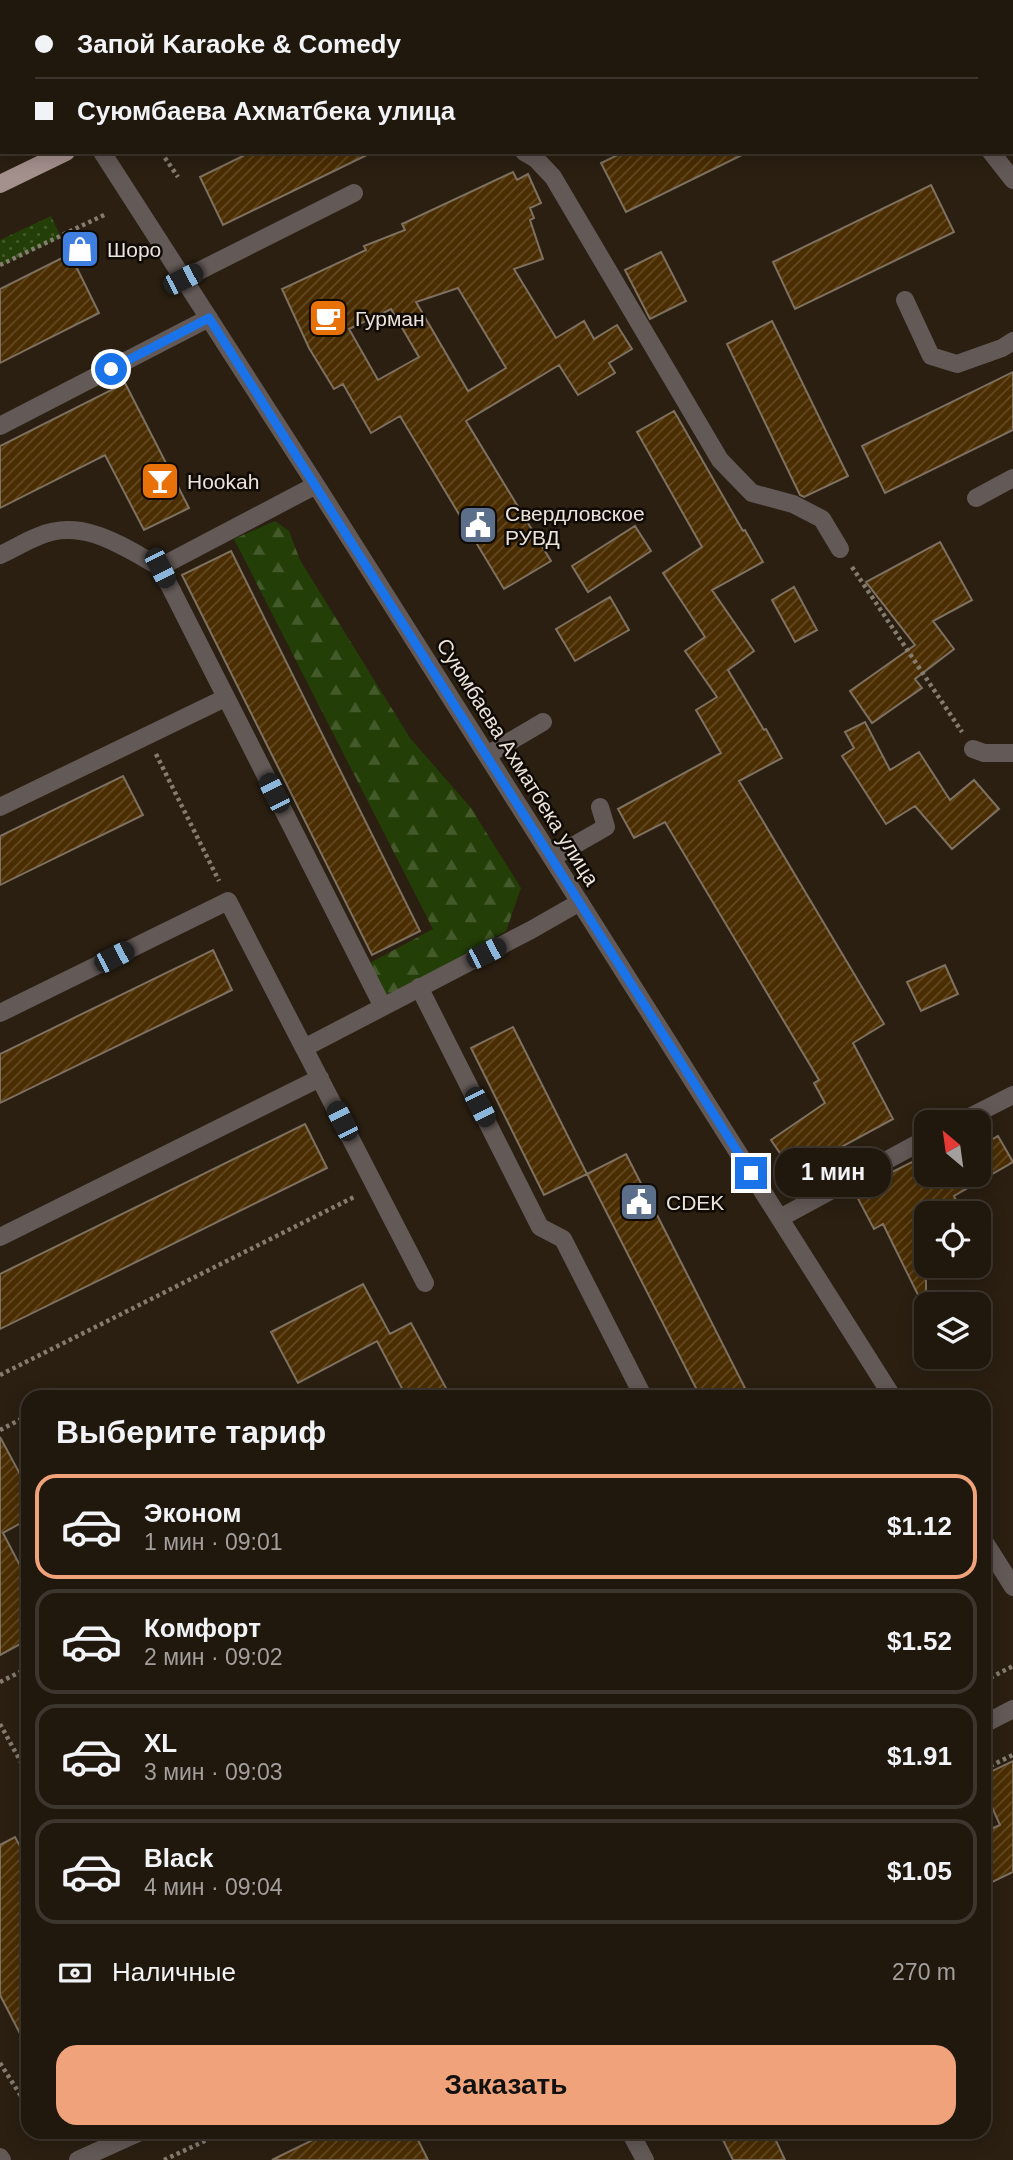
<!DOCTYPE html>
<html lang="ru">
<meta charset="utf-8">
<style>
body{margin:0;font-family:Arial,sans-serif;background:#282016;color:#f1f3f6;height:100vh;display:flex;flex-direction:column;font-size:26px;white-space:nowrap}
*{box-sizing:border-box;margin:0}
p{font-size:23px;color:#a29f9d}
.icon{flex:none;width:38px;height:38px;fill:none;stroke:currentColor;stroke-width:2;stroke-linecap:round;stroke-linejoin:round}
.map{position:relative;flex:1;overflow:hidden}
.panel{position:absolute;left:21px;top:1390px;width:970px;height:749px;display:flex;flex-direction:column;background:#20170d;border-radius:21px;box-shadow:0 4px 18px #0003,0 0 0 2px #3d362e}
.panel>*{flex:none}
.guide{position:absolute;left:0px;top:0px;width:1013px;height:154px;box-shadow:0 4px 18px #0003,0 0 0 2px #3d362e;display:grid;align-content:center;height:154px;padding:0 35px;background:#20170d}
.needle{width:46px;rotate:331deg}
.controls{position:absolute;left:914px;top:1110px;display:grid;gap:14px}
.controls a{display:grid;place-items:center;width:77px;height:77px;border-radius:14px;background:#20170d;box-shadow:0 4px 18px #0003,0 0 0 2px #3d362e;font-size:35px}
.end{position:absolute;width:32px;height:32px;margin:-16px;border:9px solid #1a73e8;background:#fff;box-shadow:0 0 0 4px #fff}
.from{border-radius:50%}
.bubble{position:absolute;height:49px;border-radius:21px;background:#20170d;box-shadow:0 4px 18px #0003,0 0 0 2px #3d362e;font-size:23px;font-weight:700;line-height:49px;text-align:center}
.car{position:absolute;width:21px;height:42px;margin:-21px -10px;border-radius:9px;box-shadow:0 0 5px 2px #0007;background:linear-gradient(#222 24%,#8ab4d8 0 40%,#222 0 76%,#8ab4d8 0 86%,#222 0)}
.guide b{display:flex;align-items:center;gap:24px;height:66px;font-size:26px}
.guide b+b{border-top:2px solid #3d362e}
.guide i{width:18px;height:18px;background:#f1f3f6}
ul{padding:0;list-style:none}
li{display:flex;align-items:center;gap:21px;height:105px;margin:0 14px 10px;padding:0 21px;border:4px solid #3d362e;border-radius:21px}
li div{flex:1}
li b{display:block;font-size:26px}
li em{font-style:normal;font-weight:700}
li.on{border-color:#f0a27a}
li>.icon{width:63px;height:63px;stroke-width:1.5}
h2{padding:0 35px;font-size:32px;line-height:84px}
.pay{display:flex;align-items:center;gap:18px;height:77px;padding:0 35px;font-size:26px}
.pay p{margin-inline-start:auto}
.primary-button{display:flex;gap:14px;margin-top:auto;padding:14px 35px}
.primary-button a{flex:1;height:80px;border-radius:21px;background:#f0a27a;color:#111;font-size:28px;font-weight:700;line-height:80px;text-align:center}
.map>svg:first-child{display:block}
.grass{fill:url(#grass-dots)}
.forest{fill:url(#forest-firs)}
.building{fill:url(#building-hatch);stroke:#7f7161;stroke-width:2;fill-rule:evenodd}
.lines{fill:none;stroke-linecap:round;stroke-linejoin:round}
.path{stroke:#857c70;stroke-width:4.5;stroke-dasharray:3.5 3.5;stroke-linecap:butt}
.minor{stroke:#635957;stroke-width:18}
.major{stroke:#a4908d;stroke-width:18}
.route{stroke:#1a73e8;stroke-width:9}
.labels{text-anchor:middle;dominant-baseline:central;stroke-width:5;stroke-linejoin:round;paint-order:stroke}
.poi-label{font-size:21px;fill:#ebe3da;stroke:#0f0a05;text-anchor:start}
.street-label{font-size:21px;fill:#ebe3da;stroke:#0f0a05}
</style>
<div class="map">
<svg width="1013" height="2160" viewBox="0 0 1013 2160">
<defs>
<pattern id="grass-dots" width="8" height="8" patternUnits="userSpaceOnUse" patternTransform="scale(1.75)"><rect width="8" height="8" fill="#243e07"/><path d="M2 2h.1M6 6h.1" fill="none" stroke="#445a2b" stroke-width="1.8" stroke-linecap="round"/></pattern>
<pattern id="forest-firs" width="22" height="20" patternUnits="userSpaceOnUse" patternTransform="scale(1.75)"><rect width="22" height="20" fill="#243e07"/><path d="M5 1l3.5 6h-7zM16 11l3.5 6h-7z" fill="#445a2b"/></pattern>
<pattern id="building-hatch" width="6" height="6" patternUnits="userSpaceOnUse" patternTransform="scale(1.75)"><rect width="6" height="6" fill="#4a2d01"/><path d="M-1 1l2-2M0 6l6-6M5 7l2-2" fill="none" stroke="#644b25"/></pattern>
</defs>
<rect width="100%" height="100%" fill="#2a1f11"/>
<path class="grass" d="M51,216L61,237L0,266V240Z"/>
<path class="forest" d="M275,521L289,531L300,560L410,738L471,808L521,888L506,931L385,999L368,964L433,929L234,539Z"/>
<path class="building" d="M251,152H373L223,225L200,177Z
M624,152H748L626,212L601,163Z
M513,172L517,180L528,174L541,203L530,208L534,218L530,220L543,259L514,269L556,338L584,321L594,339L617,325L632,349L609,363L615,373L578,395L559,365L466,421L551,561L504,589L400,416L371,433L343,384L334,389L309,348L282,289L366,250L364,246L405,230L402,224ZM458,288L506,368L468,391L416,302ZM391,309L419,357L378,380L349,329Z
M931,185L954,232L795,309L773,262Z
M661,252L686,301L650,319L625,270Z
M70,254L99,313L0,363V289Z
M772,321L848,476L804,497L800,495L727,344Z
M1013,372V430L885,493L862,446Z
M125,383L189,508L144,530L105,455L0,508V446Z
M674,411L743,531L745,530L763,562L712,590L754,651L728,670L764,730L766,729L782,758L739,781L884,1024L853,1043L893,1119L841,1147L850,1161L806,1191L771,1140L825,1103L814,1083L819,1080L665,822L634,838L618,809L721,753L696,710L717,697L685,651L705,637L663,573L702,547L637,432Z
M635,526L651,551L588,592L572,566Z
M940,542L972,600L933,621L954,649L915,679L922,688L872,723L850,691L915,645L866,582Z
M231,551L420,931L372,955L182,575Z
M794,587L817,630L795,642L772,600Z
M610,597L629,630L575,661L556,629Z
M865,722L890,770L919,752L950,800L974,780L999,809L952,849L915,806L886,824L842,756L854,748L845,732Z
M123,776L143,815L0,885V836Z
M213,950L232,990L0,1103V1054Z
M945,965L958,994L921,1011L907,982Z
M513,1027L587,1174L544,1195L471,1048Z
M305,1124L327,1168L0,1329V1274Z
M998,1136L1013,1162L954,1196L962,1213H926V1311L883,1224L874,1229L854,1191L926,1155V1174H978V1148Z
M626,1154L749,1396H700L587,1174Z
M363,1284L390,1334L411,1323L447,1390L435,1396H406L377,1341L298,1383L271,1332Z
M0,1437L28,1489V1519L3,1533L28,1581V1640L0,1655Z
M1013,1761V1872L984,1886V1832L1000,1825L984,1789V1775Z
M15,1837L28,1861V2049L0,1995V1845Z
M329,2132H414L428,2160H272Z
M719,2132H772L785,2160H733Z"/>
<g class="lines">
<path class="path" d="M56,0L57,2
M168,2L172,0
M745,2L748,0
M161,152L178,177
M0,265L106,214
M852,567L962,732
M156,754L219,881
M0,1375L356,1196
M0,1430L27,1416L28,1419
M984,1681L1013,1666
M0,1682L22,1671
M0,1724L28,1775
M984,1769L1013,1755
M0,2063L28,2107
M164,2160L224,2132"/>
<path class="minor" d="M4,0L5,2
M435,0V2
M871,0L872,2
M102,152L316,485L892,1396
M524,152L536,159L553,177L720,460L752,493L793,504L822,519L840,549
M991,152L1013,180
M183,279L354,193
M905,300L931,356L957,364L1002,348L1013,341
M0,426L209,318
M316,485L160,567L383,1007
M976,498L1013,478
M0,555C13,549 26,541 39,536C83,517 123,547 160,567
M973,749L984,753H1013
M487,755L543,722
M0,807L225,698
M552,858L606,827L600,807
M419,987L540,1227L563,1239L643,1396
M0,1013L228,901L304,1048
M960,1122L1013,1095
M780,1218L926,1139
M0,1237L320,1078
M425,1283L304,1048L531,930L580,902
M984,1541L1013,1587
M984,1724L1013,1709
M630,2132L645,2160
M0,2157L2,2160
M78,2160L140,2132"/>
<path class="major" d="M374,2L377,0
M0,184L66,152"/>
</g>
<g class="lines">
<path class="route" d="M111,369L209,318L751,1173"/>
</g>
<defs>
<g id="shop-square" transform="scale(2.0125)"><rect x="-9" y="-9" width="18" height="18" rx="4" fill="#3f7fe0" stroke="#0f0a05"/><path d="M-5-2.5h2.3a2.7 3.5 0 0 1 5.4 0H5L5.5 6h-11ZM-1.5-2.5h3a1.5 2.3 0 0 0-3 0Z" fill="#fff"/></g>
<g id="cafe-square" transform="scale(2.0125)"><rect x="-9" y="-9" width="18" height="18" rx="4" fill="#e8710a" stroke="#0f0a05"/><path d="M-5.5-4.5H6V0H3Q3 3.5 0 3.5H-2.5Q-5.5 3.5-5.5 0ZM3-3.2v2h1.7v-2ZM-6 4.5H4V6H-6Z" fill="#fff"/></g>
<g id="bar-square" transform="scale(2.0125)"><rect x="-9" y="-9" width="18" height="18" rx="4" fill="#e8710a" stroke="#0f0a05"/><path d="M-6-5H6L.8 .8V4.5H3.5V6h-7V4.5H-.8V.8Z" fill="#fff"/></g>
<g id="civic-square" transform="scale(2.0125)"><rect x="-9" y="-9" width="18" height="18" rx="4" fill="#5c6f8a" stroke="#0f0a05"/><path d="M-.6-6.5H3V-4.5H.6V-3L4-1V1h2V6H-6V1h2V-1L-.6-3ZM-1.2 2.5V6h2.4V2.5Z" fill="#fff"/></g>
</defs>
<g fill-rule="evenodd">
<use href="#shop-square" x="80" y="249"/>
<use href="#cafe-square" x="328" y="318"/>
<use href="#bar-square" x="160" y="481"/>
<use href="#civic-square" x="478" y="525"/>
<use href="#civic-square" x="639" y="1202"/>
</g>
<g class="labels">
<g class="poi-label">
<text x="107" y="249">Шоро</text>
<text x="355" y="318">Гурман</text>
<text x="187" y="481">Hookah</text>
<text x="505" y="513">Свердловское<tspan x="505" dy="24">РУВД</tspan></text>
<text x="666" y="1202">CDEK</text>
</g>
<g class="street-label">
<text transform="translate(518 762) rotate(58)">Суюмбаева Ахматбека улица</text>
</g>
</g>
</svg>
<div class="controls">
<a><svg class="needle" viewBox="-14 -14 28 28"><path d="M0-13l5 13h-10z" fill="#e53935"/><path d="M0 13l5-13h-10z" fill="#a29f9d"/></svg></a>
<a><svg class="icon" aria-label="locate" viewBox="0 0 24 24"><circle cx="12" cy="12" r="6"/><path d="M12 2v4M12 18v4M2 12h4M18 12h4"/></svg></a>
<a><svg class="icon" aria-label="layers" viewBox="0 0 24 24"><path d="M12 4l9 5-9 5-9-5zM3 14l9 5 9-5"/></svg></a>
</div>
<i class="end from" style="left:111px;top:369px"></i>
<i class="end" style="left:751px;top:1173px"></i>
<div class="bubble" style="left:775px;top:1148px;width:116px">1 мин</div>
<i class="car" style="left:183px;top:279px;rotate:63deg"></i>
<i class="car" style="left:160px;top:568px;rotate:153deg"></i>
<i class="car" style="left:274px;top:793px;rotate:333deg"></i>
<i class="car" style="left:486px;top:953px;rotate:63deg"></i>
<i class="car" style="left:114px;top:957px;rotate:63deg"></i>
<i class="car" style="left:480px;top:1107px;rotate:153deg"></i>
<i class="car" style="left:342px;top:1121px;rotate:333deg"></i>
<div class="guide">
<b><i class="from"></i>Запой Karaoke &amp; Comedy</b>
<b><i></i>Суюмбаева Ахматбека улица</b>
</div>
<section class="panel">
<h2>Выберите тариф</h2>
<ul>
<li class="on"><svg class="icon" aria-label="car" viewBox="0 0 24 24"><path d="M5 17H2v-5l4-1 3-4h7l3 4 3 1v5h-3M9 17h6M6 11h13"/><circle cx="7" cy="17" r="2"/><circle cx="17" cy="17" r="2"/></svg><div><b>Эконом</b><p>1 мин · 09:01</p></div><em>$1.12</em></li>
<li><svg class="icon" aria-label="car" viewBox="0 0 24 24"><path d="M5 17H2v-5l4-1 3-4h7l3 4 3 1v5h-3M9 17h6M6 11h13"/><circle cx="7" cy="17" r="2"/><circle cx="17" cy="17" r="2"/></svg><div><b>Комфорт</b><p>2 мин · 09:02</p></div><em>$1.52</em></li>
<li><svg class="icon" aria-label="car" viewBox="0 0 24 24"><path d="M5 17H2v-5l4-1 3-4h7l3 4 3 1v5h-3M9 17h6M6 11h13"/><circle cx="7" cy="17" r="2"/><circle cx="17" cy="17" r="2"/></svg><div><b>XL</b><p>3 мин · 09:03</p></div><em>$1.91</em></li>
<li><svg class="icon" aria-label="car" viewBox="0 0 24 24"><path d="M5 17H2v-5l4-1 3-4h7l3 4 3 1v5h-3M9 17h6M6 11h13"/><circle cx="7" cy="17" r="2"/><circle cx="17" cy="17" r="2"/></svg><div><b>Black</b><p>4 мин · 09:04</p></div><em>$1.05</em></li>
</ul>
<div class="pay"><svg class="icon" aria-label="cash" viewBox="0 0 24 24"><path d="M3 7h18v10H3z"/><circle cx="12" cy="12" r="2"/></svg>Наличные<p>270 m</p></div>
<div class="primary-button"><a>Заказать</a></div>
</section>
</div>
